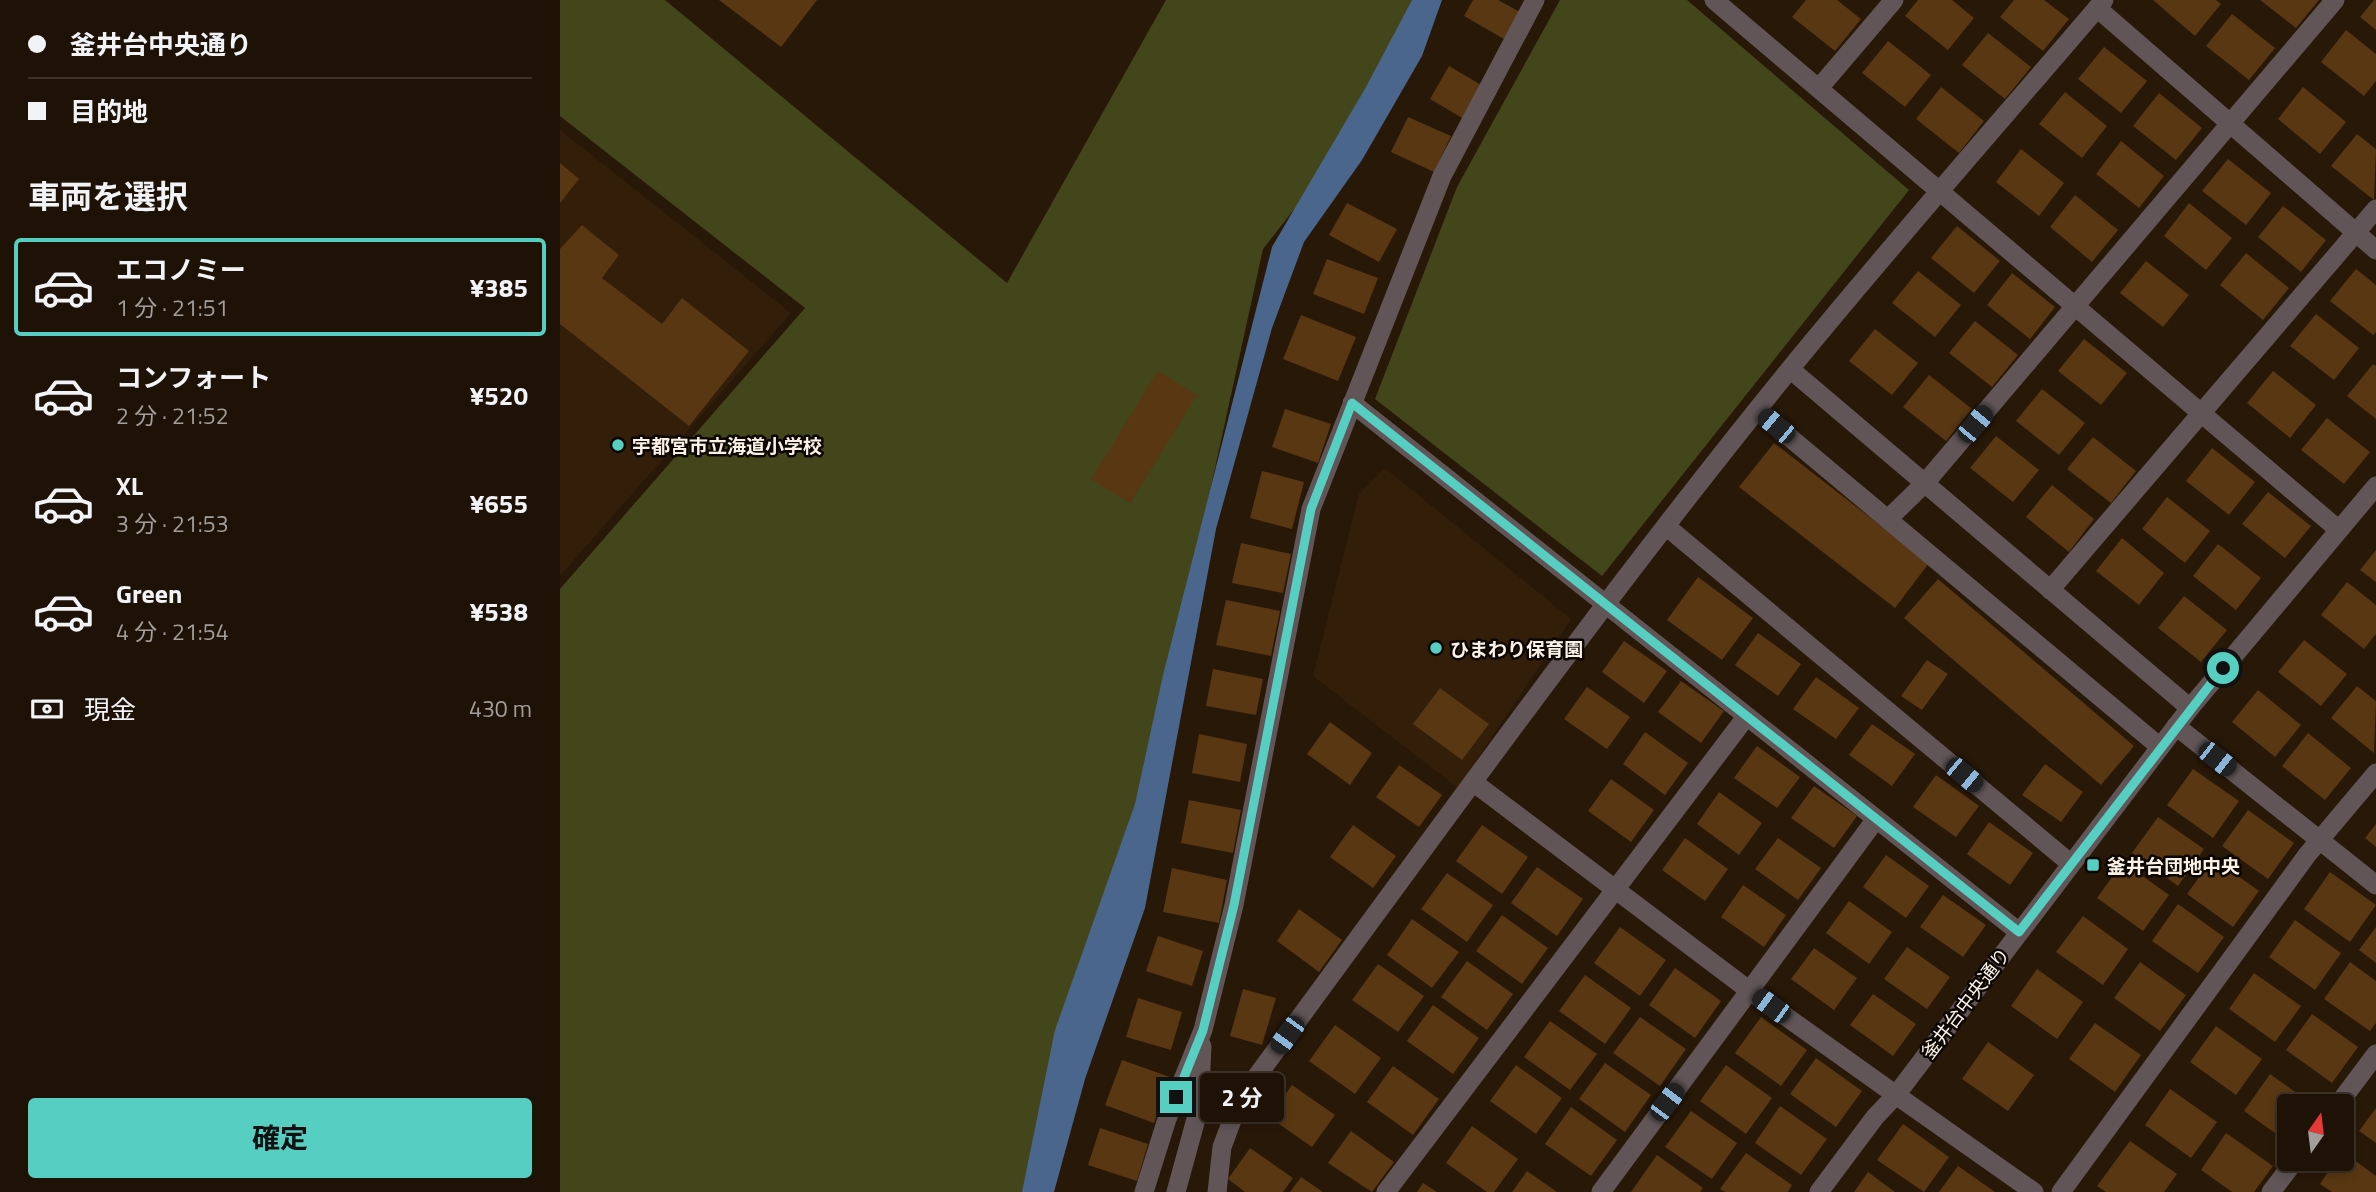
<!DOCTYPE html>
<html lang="ja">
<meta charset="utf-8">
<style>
body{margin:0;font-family:"Titillium Web","Noto Sans JP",sans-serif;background:#2b2014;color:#f1f3f6;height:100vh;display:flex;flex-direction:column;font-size:26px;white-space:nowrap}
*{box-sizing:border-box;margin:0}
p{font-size:23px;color:#a19e9b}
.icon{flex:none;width:38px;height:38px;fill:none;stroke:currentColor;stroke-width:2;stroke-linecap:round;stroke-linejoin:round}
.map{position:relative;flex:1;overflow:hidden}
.panel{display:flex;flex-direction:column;background:#1e1206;width:560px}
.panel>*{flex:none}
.top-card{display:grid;align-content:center;height:154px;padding:0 28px;background:#1e1206}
.needle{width:46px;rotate:14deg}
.buttons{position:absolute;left:1717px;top:1094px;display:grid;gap:14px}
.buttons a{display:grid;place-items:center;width:77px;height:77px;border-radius:7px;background:#1e1206;box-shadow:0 4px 10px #0003,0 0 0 2px #3c3228;font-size:35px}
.end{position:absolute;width:32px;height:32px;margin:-16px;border:9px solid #57cec2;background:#111;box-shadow:0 0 0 4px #111}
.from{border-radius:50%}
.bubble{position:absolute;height:49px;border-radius:7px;background:#1e1206;box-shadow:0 4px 10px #0003,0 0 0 2px #3c3228;font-size:23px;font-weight:700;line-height:49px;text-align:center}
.car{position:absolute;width:21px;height:42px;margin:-21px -10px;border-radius:9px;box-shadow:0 0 5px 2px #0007;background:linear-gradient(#222 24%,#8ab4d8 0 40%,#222 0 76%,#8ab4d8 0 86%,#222 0)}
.top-card b{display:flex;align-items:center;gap:24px;height:66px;font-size:26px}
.top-card b+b{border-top:2px solid #3c3228}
.top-card i{width:18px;height:18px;background:#f1f3f6}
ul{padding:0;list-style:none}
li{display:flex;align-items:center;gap:21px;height:98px;margin:0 14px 10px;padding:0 14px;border:4px solid transparent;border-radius:7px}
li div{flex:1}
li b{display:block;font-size:26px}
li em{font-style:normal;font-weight:700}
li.selected{border-color:#57cec2}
li>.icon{width:63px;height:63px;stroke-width:1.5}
h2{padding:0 28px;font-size:32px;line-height:84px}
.pay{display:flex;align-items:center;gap:18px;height:77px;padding:0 28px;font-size:26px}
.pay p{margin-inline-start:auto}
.button{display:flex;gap:14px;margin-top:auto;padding:14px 28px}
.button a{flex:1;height:80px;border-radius:7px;background:#57cec2;color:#111;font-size:28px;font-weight:700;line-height:80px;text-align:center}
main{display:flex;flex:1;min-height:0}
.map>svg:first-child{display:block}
.built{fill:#331f09}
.green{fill:#43461a}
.water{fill:#4b668c}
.building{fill:#583712}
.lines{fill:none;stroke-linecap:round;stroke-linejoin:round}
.minor{stroke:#615557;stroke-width:19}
.tertiary{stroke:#615557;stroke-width:19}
.route{stroke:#57cec2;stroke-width:9}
.poi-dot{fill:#57cec2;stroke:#0b0602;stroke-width:2.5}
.labels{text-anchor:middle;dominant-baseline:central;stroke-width:5;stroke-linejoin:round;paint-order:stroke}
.poi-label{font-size:19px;font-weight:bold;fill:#fcf1e7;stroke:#0b0602;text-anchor:start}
.street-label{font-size:19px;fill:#fcf1e7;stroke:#0b0602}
</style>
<main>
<section class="panel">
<div class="top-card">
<b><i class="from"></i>釜井台中央通り</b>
<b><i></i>目的地</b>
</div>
<h2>車両を選択</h2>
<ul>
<li class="selected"><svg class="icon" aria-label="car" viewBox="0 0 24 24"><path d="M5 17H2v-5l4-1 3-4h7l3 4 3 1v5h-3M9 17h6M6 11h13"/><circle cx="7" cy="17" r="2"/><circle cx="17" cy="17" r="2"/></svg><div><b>エコノミー</b><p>1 分 · 21:51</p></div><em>¥385</em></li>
<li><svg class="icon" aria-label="car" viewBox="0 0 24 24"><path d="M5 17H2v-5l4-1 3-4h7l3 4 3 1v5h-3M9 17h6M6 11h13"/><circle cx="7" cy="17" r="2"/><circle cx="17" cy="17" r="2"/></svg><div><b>コンフォート</b><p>2 分 · 21:52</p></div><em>¥520</em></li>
<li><svg class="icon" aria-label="car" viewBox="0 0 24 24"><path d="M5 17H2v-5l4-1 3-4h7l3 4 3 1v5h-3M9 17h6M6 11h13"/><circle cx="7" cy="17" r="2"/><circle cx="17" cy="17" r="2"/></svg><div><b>XL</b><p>3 分 · 21:53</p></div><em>¥655</em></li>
<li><svg class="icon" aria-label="car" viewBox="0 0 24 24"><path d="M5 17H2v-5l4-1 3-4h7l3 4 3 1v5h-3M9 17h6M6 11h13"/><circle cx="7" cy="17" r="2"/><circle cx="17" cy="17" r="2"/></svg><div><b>Green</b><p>4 分 · 21:54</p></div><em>¥538</em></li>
</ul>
<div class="pay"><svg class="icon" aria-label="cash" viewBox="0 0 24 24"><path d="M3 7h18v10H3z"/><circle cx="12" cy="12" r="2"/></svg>現金<p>430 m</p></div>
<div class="button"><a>確定</a></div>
</section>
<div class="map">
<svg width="1816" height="1192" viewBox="0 0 1816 1192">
<rect width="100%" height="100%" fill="#281808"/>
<path class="built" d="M0,130L231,313L0,576Z
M825,468L1011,619L898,788L753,676L799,494Z"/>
<path class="green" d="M0,0H105L447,283L606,0H861L814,108L703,249L583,797L466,1192H0V589L245,308L0,116Z
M1000,0H1127L1349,190L1042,576L815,399L897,187Z"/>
<path class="water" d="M852,0H882L862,56L802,160L744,242L712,328L656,529L585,908L525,1079L494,1192H462L495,1030L575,804L603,675L712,247L806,87Z"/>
<path class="building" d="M159,0H257L221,47Z
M913,0H938L960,12L944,39L904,16Z
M1246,0H1277L1301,19L1275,51L1232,17Z
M1358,0H1392L1414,18L1388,50L1345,16Z
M1454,0H1484L1509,19L1483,51L1440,17Z
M1593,0H1656L1661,4L1635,36Z
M1700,0H1759L1736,28Z
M1814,0H1816V30L1800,17Z
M1672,14L1715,48L1689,80L1646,46Z
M1786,30L1816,54V81L1804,96L1761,62Z
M1428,33L1471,67L1445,99L1402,65Z
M1328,41L1371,75L1345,107L1302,73Z
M1544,47L1587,81L1561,113L1518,79Z
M889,66L923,86L904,119L870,99Z
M1381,87L1424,121L1399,153L1356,119Z
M1743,87L1786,122L1760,154L1718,119Z
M1505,92L1547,126L1522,158L1479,124Z
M1599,93L1642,128L1616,160L1573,126Z
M848,117L891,136L874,172L831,152Z
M1797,134L1816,149L1814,200L1771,166Z
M1561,141L1604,176L1579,208L1536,174Z
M1461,149L1504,183L1479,216L1436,182Z
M1668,159L1711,193L1686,225L1642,191Z
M0,163L19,179L0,203Z
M1515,195L1558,230L1532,262L1490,227Z
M787,203L837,229L819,262L769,235Z
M1629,203L1672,238L1646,270L1604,236Z
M1723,206L1766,240L1741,272L1698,237Z
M22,225L59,255L42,278L102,324L122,298L189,351L129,426L0,324V249Z
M1397,226L1440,261L1414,293L1371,258Z
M1686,253L1729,288L1703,320L1660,285Z
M767,259L818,278L804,314L753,294Z
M1586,261L1629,295L1603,327L1560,293Z
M1796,269L1816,285V332L1813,335L1770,301Z
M1358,271L1401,305L1375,337L1332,303Z
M1452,273L1495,307L1470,339L1427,305Z
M1756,314L1799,348L1774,380L1730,346Z
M741,315L796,337L778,381L723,359Z
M1415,321L1458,355L1432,387L1389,353Z
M1315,329L1358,363L1332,395L1289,361Z
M1524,339L1567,373L1541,405L1498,371Z
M1813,364L1816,366V419L1787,396Z
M598,371L637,395L570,503L531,479Z
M1713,371L1756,405L1730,438L1687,403Z
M1369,375L1412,409L1386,441L1343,407Z
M1482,389L1525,423L1499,455L1456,421Z
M725,409L771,424L758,463L712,447Z
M1767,418L1810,452L1784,484L1741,450Z
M1436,436L1479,470L1453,502L1410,468Z
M1533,437L1576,471L1551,503L1507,469Z
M1214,443L1369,563L1335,608L1179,487Z
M1652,448L1695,482L1669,515L1626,481Z
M702,471L744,482L732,529L690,518Z
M1492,485L1534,519L1509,552L1466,517Z
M1708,492L1751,526L1725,558L1682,524Z
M1607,497L1650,531L1625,563L1582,529Z
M1562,538L1604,573L1579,605L1536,571Z
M681,543L731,554L723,593L672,583Z
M1658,544L1701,578L1676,610L1633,576Z
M1816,550V582L1800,570Z
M1138,577L1193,618L1162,660L1107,620Z
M1378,579L1574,746L1541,785L1344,618Z
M1787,582L1816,605V634L1804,649L1761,615Z
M1624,596L1667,630L1641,662L1598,628Z
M666,600L720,611L711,656L656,645Z
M1198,633L1241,664L1218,696L1175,665Z
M1744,640L1787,674L1761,706L1718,672Z
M1064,641L1107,671L1084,703L1042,672Z
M1367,660L1388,674L1362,710L1341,696Z
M653,669L703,679L696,715L646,706Z
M1256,677L1299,708L1276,739L1233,709Z
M1121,681L1164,711L1141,743L1098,712Z
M1797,686L1816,701L1814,753L1771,718Z
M1027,687L1070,717L1047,749L1004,719Z
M880,688L929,724L902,760L853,724Z
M1698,690L1741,725L1715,757L1672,722Z
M770,722L812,753L790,785L747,754Z
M1312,724L1355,754L1332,786L1289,755Z
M1085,732L1128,763L1105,795L1063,764Z
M1748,733L1791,768L1765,800L1722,766Z
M639,734L687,744L680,782L632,773Z
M1197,746L1240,777L1217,808L1174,778Z
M1485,764L1523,792L1501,822L1462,795Z
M839,765L882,795L859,827L816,797Z
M1633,769L1679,801L1653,838L1607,805Z
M1376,775L1419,806L1396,837L1353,807Z
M1051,779L1094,810L1071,842L1028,811Z
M1254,786L1297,816L1274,848L1231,818Z
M1159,792L1202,823L1179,855L1137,824Z
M629,800L681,810L673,853L621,843Z
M1688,810L1734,843L1708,879L1662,846Z
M1598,817L1644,849L1618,886L1572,853Z
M1429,822L1473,853L1450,885L1407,854Z
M1816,824V847L1805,838Z
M793,825L836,856L813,888L770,857Z
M922,825L968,857L942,894L896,861Z
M1125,838L1168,869L1145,901L1102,870Z
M1218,838L1261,868L1238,900L1195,869Z
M1326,855L1369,886L1346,918L1303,887Z
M1653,858L1699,891L1673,927L1627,894Z
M1563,862L1609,895L1583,931L1537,898Z
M977,867L1023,899L997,936L951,903Z
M612,868L667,880L659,923L603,912Z
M1770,872L1816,905L1790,942L1744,909Z
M887,873L933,905L907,942L861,909Z
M1183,885L1226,915L1204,947L1161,917Z
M1383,895L1426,925L1403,957L1360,927Z
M1289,901L1332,932L1309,964L1266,933Z
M1618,904L1664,937L1638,973L1592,941Z
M739,909L782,940L759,972L717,941Z
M942,915L988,948L962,984L916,951Z
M1523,916L1568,949L1543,985L1496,952Z
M852,919L899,952L872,988L827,955Z
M1735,920L1781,953L1755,990L1709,957Z
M1060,927L1106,960L1080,996L1034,963Z
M1816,927V963L1799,950Z
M598,936L643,951L632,986L586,971Z
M1347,947L1390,977L1367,1009L1324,979Z
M1254,948L1297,978L1274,1010L1231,979Z
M907,961L953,994L927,1030L881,997Z
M1580,962L1626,995L1600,1031L1554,998Z
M1790,962L1816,981V1023L1810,1031L1764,999Z
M818,964L864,996L838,1032L792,1000Z
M1115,968L1161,1001L1135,1038L1089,1005Z
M1477,969L1523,1002L1497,1039L1451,1006Z
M1694,973L1741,1006L1715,1042L1669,1009Z
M1025,975L1071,1008L1045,1044L999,1011Z
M683,989L716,998L702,1045L670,1036Z
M1313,994L1356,1024L1333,1056L1290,1025Z
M578,998L622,1012L611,1050L566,1037Z
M873,1005L919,1038L893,1074L847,1041Z
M1752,1014L1798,1047L1772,1083L1726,1050Z
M1080,1017L1126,1049L1100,1086L1053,1053Z
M1201,1017L1247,1050L1221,1086L1175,1053Z
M990,1021L1037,1054L1010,1090L964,1057Z
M1535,1023L1581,1055L1555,1092L1509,1059Z
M775,1025L821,1058L795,1094L749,1061Z
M1656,1026L1702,1059L1676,1095L1630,1062Z
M1428,1042L1474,1075L1448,1111L1402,1079Z
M1256,1058L1302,1091L1276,1127L1230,1094Z
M562,1060L610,1077L594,1123L545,1105Z
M1045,1063L1091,1095L1065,1132L1019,1099Z
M956,1065L1002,1098L976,1134L930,1101Z
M1166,1065L1212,1098L1186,1134L1140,1101Z
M833,1066L879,1099L853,1135L807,1102Z
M1710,1074L1755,1106H1729V1143L1684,1111Z
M732,1085L775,1115L752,1147L709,1117Z
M1610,1089L1657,1122L1631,1158L1585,1125Z
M1220,1106L1267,1139L1241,1175L1195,1143Z
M1011,1107L1057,1140L1031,1176L985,1144Z
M1816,1108V1143L1799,1131Z
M1131,1111L1177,1143L1152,1179L1105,1147Z
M1343,1124L1389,1157L1364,1192L1317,1160Z
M912,1126L958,1159L934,1192H927L886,1163Z
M540,1128L588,1144L577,1181L528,1165Z
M791,1131L834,1162L812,1192L768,1163Z
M1666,1133L1713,1166L1694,1192H1672L1641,1170Z
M1570,1141L1617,1174L1604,1192H1546L1537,1186Z
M690,1148L733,1178L723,1192H685L668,1179Z
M1782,1151L1816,1176V1192H1772L1760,1184L1777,1158H1782Z
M1186,1153L1232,1185L1228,1192H1165L1160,1189Z
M1097,1155L1143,1188L1140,1192H1071Z
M1398,1166L1435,1192H1379Z
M967,1171L997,1192H952Z
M1308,1172L1335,1192H1294Z
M741,1177L763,1192H730Z
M863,1183L877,1192H857Z"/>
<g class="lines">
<path class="minor" d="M1154,0L1779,530
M1537,8L1816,250
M1259,88L1334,0
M1230,369L1630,708
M792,403L1459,932
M1197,410L1600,747
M1328,519L1365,483L1775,0
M1107,527L1510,863
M1490,590L1816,209
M1616,726L1816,885
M913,782L1190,991L1336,1095L1315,1117L1259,1192
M1777,1106L1816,1054
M584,1192L607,1119L643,1030L674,905L751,509L882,176L975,0
M616,1192L639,1108L642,1046
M657,1192L662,1147L680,1099C861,854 1038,605 1230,369C1332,244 1439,123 1544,0
M826,1192L1186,717
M1041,1192L1316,819
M1501,1192L1747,855L1816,773
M1711,1192L1737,1158"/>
<path class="tertiary" d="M1474,1192L1336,1095L1630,708L1816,486"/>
</g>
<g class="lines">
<path class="route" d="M616,1097L643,1030L674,905L751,509L792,403L1459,932L1663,668"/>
</g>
<g class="poi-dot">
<circle cx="58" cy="445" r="7"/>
<circle cx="876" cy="648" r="7"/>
<rect x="1526" y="858" width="14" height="14" rx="3.5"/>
</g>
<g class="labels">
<g class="poi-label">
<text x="72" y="445">宇都宮市立海道小学校</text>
<text x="890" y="648">ひまわり保育園</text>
<text x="1547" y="865">釜井台団地中央</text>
</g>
<g class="street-label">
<text transform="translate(1405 1003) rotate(-53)">釜井台中央通り</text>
</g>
</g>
</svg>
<div class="buttons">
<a><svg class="needle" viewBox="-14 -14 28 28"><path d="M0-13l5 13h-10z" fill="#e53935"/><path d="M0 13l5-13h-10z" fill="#a19e9b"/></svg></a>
</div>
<i class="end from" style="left:1663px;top:668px"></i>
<i class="end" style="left:616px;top:1097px"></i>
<div class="bubble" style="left:640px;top:1073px;width:84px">2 分</div>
<i class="car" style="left:1415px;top:424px;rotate:40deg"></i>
<i class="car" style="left:1216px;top:426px;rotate:310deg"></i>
<i class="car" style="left:1657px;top:759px;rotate:128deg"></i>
<i class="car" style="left:1404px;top:775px;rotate:130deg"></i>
<i class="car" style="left:1211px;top:1006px;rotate:306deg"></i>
<i class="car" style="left:727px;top:1035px;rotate:216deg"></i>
<i class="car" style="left:1107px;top:1102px;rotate:37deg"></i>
</div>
</main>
